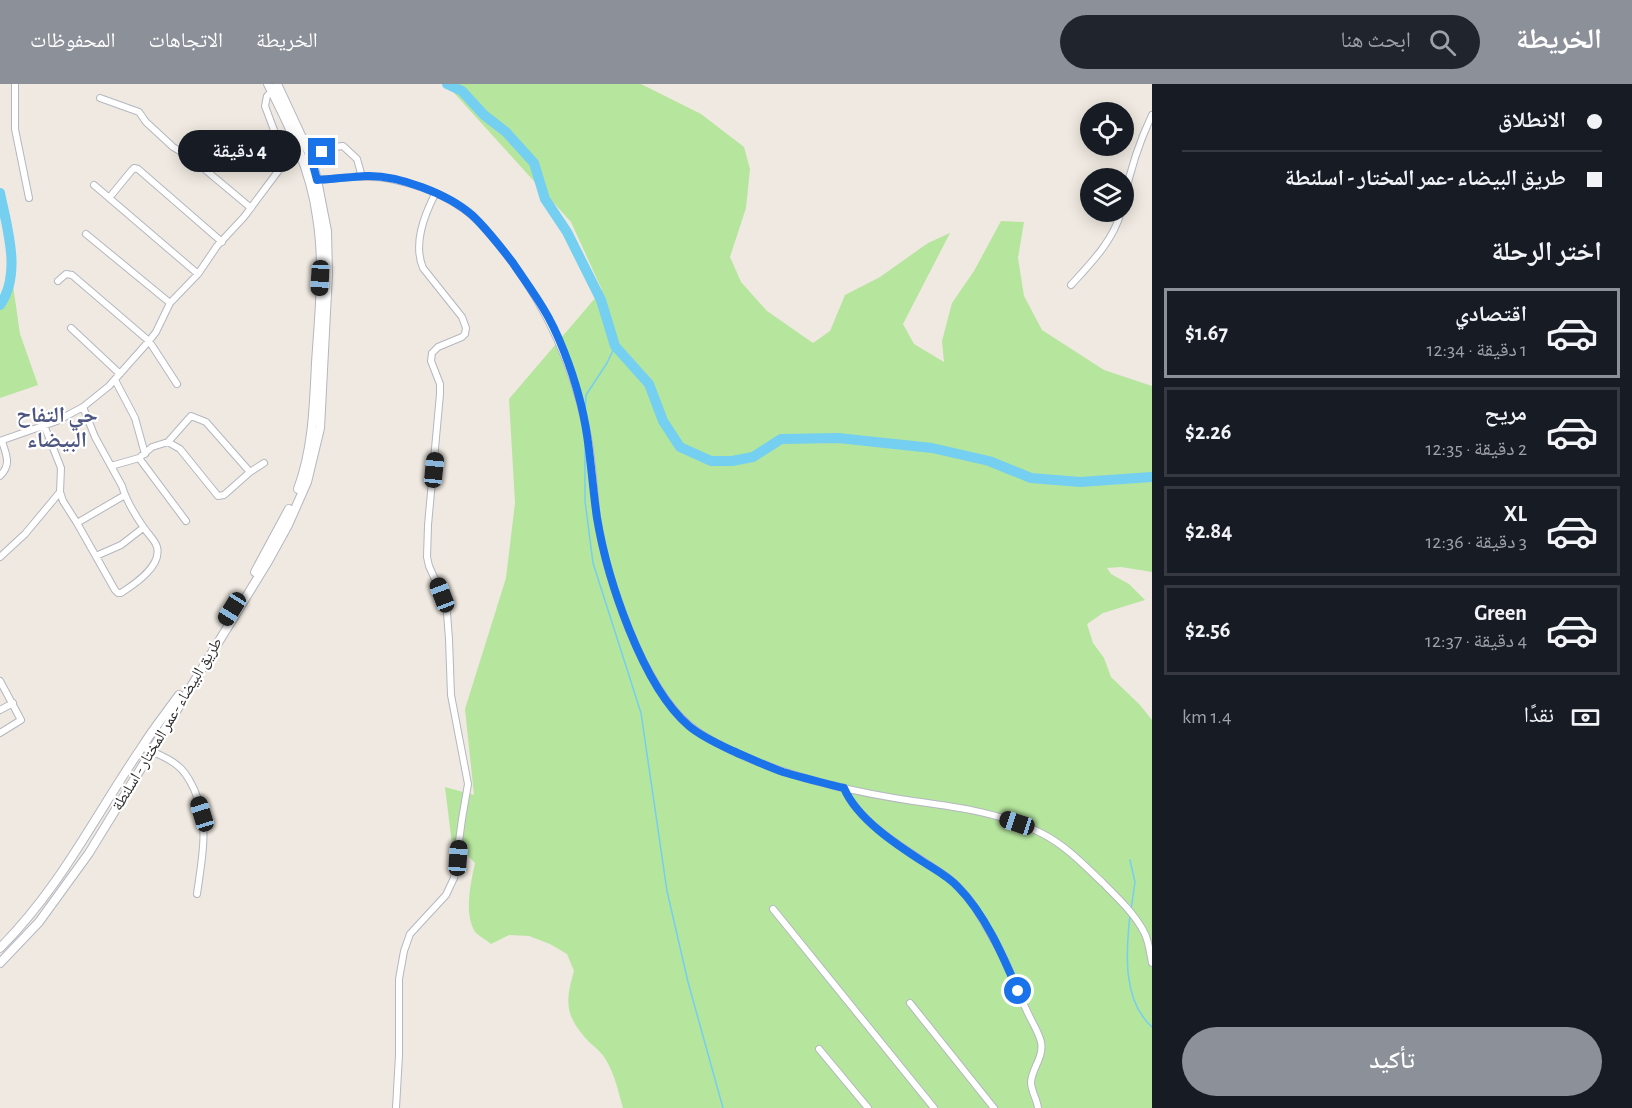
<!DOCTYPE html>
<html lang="ar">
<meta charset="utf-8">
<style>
body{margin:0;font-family:"Alegreya Sans","Noto Naskh Arabic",sans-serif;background:#20242c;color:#f1f3f6;direction:rtl;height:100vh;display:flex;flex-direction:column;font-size:22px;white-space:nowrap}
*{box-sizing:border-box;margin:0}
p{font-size:20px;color:#9ea1a6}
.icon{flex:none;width:33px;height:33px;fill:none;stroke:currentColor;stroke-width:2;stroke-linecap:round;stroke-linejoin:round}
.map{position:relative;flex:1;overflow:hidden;direction:ltr}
.sheet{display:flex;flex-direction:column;background:#171b24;width:480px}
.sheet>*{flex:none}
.top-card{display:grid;align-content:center;height:132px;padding:0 30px;background:#171b24}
.tools{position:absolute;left:1080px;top:18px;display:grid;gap:12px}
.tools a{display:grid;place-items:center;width:54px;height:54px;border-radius:50%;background:#171b24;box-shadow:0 3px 15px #0003;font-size:30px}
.end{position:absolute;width:27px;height:27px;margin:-14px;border:8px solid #1a73e8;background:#fff;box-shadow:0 0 0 3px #fff}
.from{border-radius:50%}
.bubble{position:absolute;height:42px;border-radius:21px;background:#171b24;box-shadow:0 3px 15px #0003;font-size:20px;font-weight:600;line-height:42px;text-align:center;direction:rtl}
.car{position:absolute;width:18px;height:36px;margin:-18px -9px;border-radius:8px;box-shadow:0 0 4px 2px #0007;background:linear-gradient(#222 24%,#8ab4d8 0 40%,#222 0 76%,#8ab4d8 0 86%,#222 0)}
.top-card b{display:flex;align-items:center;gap:21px;height:57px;font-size:22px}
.top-card b+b{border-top:2px solid #363941}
.top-card i{width:15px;height:15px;background:#f1f3f6}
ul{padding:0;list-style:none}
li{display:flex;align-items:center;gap:18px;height:90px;margin:0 12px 9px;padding:0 18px;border:3px solid #363941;border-radius:0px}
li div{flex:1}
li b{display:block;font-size:22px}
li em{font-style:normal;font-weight:600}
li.active{border-color:#8c9099}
li>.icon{width:54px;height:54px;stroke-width:1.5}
h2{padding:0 30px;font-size:27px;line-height:72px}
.pay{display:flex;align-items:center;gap:15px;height:66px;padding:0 30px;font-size:22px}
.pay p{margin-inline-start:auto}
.action{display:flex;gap:12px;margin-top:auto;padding:12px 30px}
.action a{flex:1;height:69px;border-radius:36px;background:#8c9099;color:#fff;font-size:24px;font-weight:600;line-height:69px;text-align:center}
header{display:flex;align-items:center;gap:36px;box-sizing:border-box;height:84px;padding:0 30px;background:#8c9099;color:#fff}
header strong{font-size:28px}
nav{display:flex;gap:33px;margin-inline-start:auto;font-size:21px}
.search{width:420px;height:54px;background:#20242c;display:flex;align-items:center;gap:15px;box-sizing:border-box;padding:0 21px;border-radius:33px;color:#9ea1a6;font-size:22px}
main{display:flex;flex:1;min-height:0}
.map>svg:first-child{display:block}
.green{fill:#b6e59e}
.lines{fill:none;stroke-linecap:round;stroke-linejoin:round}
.stream{stroke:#75cff0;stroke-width:1.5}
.river{stroke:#75cff0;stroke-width:10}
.minor-casing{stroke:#b4b7c1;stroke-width:8}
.secondary-casing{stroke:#b4b7c1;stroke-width:10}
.minor{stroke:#fff;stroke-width:6}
.secondary{stroke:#fff;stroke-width:8}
.route{stroke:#1a73e8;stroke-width:8}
.labels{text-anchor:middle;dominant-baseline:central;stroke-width:4.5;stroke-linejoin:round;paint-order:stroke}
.street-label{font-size:16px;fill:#2e2e2e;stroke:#fff}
.district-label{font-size:22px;font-weight:bold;fill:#4d5680;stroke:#fff}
</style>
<header>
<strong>الخريطة</strong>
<div class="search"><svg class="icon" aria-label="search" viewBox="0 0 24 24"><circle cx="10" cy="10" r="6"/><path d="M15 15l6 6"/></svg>ابحث هنا</div>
<nav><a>الخريطة</a><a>الاتجاهات</a><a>المحفوظات</a></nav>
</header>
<main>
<section class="sheet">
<div class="top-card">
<b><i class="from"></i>الانطلاق</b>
<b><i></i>طريق البيضاء -عمر المختار - اسلنطة</b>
</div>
<h2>اختر الرحلة</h2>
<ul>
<li class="active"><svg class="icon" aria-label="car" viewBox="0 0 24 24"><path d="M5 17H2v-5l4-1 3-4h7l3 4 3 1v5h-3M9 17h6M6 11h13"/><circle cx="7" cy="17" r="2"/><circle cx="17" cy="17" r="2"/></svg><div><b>اقتصادي</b><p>1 دقيقة · 12:34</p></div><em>$1.67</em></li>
<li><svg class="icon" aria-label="car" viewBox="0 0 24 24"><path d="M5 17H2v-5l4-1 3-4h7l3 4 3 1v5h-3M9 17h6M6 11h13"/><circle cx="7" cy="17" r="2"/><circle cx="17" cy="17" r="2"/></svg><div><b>مريح</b><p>2 دقيقة · 12:35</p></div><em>$2.26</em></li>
<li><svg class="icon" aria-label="car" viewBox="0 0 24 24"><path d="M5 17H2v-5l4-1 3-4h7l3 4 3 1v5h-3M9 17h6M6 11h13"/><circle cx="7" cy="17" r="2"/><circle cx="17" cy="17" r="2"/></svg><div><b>XL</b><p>3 دقيقة · 12:36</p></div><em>$2.84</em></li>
<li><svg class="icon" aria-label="car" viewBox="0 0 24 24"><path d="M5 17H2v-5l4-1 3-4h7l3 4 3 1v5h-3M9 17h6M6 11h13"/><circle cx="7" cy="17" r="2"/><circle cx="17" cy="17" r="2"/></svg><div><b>Green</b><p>4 دقيقة · 12:37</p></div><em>$2.56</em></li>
</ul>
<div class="pay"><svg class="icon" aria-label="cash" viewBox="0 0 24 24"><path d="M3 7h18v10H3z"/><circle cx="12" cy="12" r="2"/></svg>نقدًا<p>1.4 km</p></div>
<div class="action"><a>تأكيد</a></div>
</section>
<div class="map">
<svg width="1152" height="1024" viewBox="0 0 1152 1024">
<rect width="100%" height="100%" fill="#efe9e1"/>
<path class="green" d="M446,0H641L701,30L744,63L750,85L746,124L730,173L741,198L767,227L813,259L830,247L845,211L880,193L928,159L950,149L903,240L914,260L944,278L942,257L952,219L974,187L1001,137L1024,138L1018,174L1024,212L1042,246L1104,286L1152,302V488L1121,483L1107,484L1111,490L1129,500L1145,516L1103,529L1087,540L1093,559L1104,574L1111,593L1140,621L1152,636V1024H623C618,1007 615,991 606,976C602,969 596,964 590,959C566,933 564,921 574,887L567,870L550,860L529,852L509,851L491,860C487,856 480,853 476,849C463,832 471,798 475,779L461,765L452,760L445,703L474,711L465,625L506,494L515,419L509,315L602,206L571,138Z
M12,194L20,250L38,301L0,314V216Z"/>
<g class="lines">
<path class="stream" d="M585,329L586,311L607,279L615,262
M585,352V417L593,479L641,629L667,807L688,898L723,1024
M1130,776L1135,798L1131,826
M1130,831C1126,867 1122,916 1152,943"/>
<path class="river" d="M447,0L462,7L484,31L506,48L534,79L545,115L567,148L601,216L615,262L649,300L663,337L680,363L711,377H732L753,373L781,355L838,354L932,364L989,377L1031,394L1080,398L1152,393
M0,109C7,144 22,190 0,221"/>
<g class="minor-casing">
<path id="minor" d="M15,0V45L29,114
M100,14L139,28L146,38L173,63L190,73L251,124
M311,73L334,63L343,62L357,75L362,93
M314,97C339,94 366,90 391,95C415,100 442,109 462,124C476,133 487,147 498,160C543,215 571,274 586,343C593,373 593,403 597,433C606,492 635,576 672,623C690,646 713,658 739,670C794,695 853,708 913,717C957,723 1003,729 1043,750C1066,762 1084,781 1103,799C1117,813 1134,829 1144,848C1149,857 1150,869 1152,879
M94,101L198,190
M109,114L132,86L134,84L138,85L222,158
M1124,116C1130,87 1139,58 1152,31
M86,150L170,219
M58,197L66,190L72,191L149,257L177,300
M1071,201C1091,179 1113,157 1121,128
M71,244L120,290
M115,296L135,334L145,370
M44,341L61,384L60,408L63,417L77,439L115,506L118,509H121C135,500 162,482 157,463C155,456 148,450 144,444C135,431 126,416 122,402L95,353L83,323
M0,357L57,337L83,323L109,302L149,257L156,248L170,219L198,190L217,162L244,133L279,86L282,74L281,65L265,22L267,12L273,6
M168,358L180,365L218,412L224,411L250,388L264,379
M139,374L186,437
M111,382L139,374L152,363L168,358L191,332L206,338L250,388
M0,392C12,380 6,371 2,357
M77,439L125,411
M96,472L121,461L143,444
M0,473L25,450L60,408
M0,597L21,636L0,649
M0,626L13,619
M142,663C154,669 168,673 178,682C186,688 190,697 194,705C210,741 202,773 197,810
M844,704C860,742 914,769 947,793C967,808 979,829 991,851C996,860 1002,869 1006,879C1013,894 1018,910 1026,925C1031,937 1038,946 1041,958C1044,973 1032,984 1031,998C1031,1007 1037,1015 1038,1024
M773,825L934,1024
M910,919L994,1024
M819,965L868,1024
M396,1024L399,971V895L404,867L410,850L446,811L454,794L462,735L468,700L451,611L449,555L447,529L442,511L429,482L427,473L428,441L440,310V300L431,277L432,269L438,263L462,253L465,250L466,244L462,233L423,184C413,160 424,132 435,110"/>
</g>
<g class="secondary-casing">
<path id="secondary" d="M268,0C289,41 311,86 317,133C325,181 319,231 316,279C314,321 313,365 298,405
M255,488L289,425
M0,864C61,803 94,733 142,663C153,645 167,628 179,611
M0,879L39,838L89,769L267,479L288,441L307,398L320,344L328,190L327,147L317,96L311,73L277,0"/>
</g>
<use href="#minor" class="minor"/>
<use href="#secondary" class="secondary"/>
</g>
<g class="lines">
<path class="route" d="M322,68L311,73L317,96C333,95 350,93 367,92C398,91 448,110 472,131C487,145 500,162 513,179C523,194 534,209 543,224C558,248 572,286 579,313C590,352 591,393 597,434C607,494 642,602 689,642C702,653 718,660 733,667C749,674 766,682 783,688C803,694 824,699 844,704C857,735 897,761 925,779C936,786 949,793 958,803C985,830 1003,872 1018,907"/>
</g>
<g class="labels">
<g class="street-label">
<text transform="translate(167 640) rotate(-59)">طريق البيضاء -عمر المختار - اسلنطة</text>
</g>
<g class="district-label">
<text x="57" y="331">حي التفاح<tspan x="57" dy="25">البيضاء</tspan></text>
</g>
</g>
</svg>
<div class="tools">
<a><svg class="icon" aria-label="locate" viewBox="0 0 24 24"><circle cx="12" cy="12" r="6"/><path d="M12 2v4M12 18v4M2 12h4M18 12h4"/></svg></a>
<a><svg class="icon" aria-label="layers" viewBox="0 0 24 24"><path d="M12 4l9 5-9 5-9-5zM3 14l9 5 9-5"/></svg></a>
</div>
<i class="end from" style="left:1018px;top:907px"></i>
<i class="end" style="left:322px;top:68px"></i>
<div class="bubble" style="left:178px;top:46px;width:123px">4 دقيقة</div>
<i class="car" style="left:320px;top:194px;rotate:183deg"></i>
<i class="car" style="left:434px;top:386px;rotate:6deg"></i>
<i class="car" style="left:442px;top:511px;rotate:339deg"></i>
<i class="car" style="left:232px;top:525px;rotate:212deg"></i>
<i class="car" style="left:202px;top:730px;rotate:343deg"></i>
<i class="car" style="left:1017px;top:739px;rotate:288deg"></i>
<i class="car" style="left:458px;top:774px;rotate:4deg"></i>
</div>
</main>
